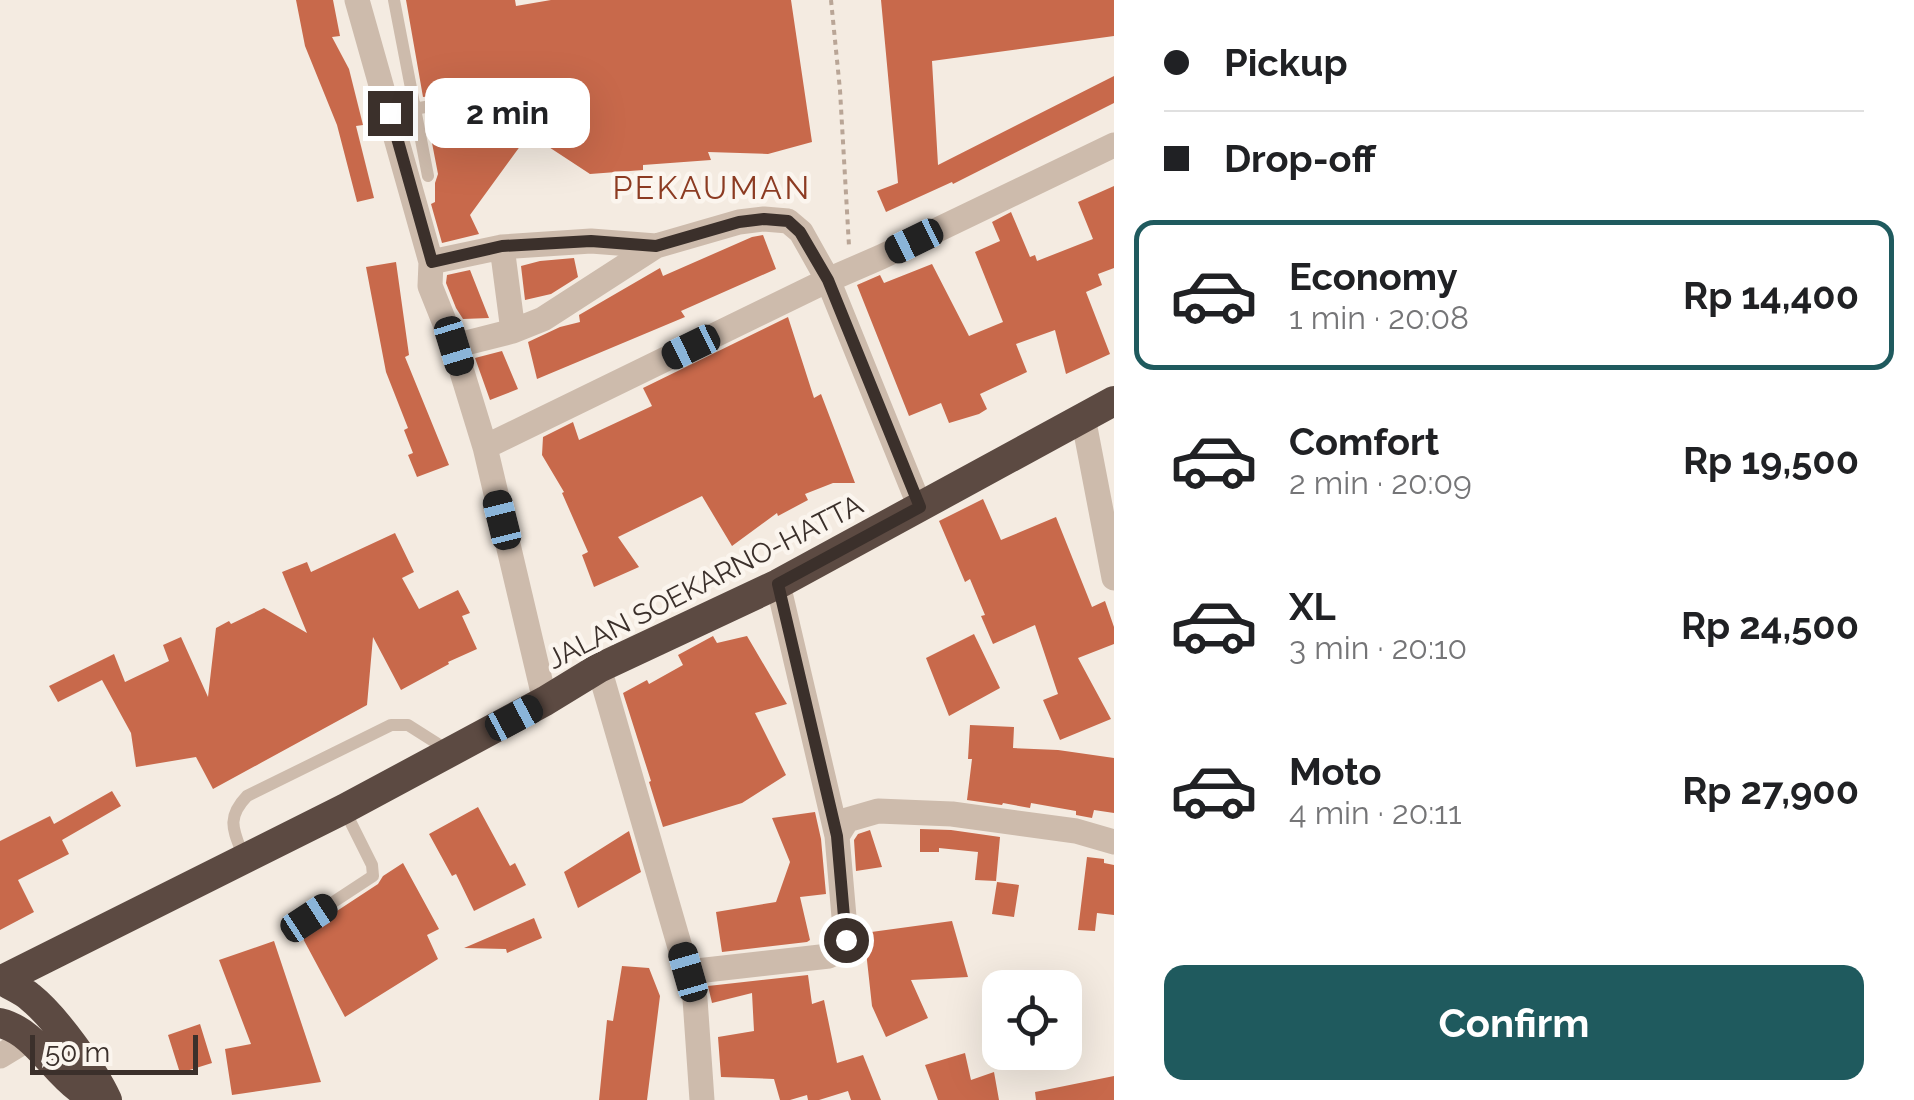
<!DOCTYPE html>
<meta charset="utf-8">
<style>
body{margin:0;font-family:Raleway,sans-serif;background:#f6f6f6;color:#202124;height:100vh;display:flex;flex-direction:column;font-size:38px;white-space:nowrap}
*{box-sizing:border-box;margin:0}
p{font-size:32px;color:#757577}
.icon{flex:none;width:55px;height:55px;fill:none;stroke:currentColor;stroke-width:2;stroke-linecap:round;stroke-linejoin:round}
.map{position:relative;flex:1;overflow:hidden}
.side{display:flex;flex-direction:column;background:#fff;width:800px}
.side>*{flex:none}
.top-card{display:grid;align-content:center;height:220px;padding:0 50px;background:#fff}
.fabs{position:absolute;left:982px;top:970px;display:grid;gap:20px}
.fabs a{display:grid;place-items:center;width:100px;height:100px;border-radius:20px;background:#fff;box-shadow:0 10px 40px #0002;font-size:50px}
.scale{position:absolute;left:30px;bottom:25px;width:168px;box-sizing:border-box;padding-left:10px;border:5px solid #3b302b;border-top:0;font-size:28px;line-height:35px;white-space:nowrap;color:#3b302b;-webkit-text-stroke:8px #fbf5ee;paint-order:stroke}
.end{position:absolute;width:45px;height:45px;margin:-22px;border:12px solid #3b302b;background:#fff;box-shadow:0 0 0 5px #fff}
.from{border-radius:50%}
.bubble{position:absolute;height:70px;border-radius:20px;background:#fff;box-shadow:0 10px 40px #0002;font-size:32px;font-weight:700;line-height:70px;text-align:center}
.car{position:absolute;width:30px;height:60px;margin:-30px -15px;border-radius:12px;box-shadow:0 0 8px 2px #0007;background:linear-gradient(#222 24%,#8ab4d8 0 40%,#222 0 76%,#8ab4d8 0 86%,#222 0)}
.top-card b{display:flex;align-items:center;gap:35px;height:95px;font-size:38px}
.top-card b+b{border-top:2px solid #e0e0e0}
.top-card i{width:25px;height:25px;background:#202124}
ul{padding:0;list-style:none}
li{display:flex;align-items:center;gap:30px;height:150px;margin:0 20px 15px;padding:0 30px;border:5px solid transparent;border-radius:20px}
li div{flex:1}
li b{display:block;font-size:38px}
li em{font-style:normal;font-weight:700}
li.current{border-color:#1f5a5e}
li>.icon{width:90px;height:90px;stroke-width:1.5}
.cta{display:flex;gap:20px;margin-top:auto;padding:20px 50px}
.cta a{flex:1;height:115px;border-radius:20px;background:#1f5a5e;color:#fff;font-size:40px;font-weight:700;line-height:115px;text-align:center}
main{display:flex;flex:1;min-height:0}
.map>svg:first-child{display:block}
.building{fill:#c8694b}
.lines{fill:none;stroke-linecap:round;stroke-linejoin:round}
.path{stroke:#b9a596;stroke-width:4;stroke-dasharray:5 5;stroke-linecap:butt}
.lane{stroke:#cdbbac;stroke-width:12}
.street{stroke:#cdbbac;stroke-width:25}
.highway{stroke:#5c4a42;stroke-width:30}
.route{stroke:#3b302b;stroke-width:12}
.labels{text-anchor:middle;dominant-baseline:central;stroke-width:9;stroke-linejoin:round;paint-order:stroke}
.street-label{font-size:28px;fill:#3b302b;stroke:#fbf5ee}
.quarter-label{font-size:32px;letter-spacing:2.5px;fill:#8c3b22;stroke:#fbf5ee}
</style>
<main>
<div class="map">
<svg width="1114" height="1100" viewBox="0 0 1114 1100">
<rect width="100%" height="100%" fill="#f4ebe1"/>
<path class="building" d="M296,0H333L340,36L332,37L349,69L363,125L356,126L374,198L357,202L337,125L305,46Z
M406,0H515L516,6L551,0H791L812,142L768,154L708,152L711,160L643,165V170L590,174L529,134L470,215L479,234L442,243L431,204L435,202V183L438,174L427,117L449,112L453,103L451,98L446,94L423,97Z
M881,0H1114V36L932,61L938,165L1114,76V103L953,184L952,182L886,212L877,191L898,183Z
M1114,186V268L1098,274L1102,285L1086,292L1110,354L1066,374L1055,330L1016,344L1027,372L980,394L987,409L979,414L949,423L941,403L909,416L857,285L880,275L884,283L932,264L969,336L1003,322L975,252L1000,241L992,222L1011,212L1030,257L1035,255L1037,261L1093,239L1078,202Z
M763,235L776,269L681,311L685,317L537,379L528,342L560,327L580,322L579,315L660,268L663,276L752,237Z
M574,258L578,277L551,294L525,300L521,266L540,261Z
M396,262L409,355L405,357L449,465L417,477L408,455L413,453L404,430L408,428L386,372L366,267Z
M470,270L485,308L489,318L463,319L456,308L446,283L447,275Z
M788,317L814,398L821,394L855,483H833L805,494L808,500L778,516L777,513L732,546L702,496L618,537L639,567L594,587L582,555L588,552L562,493L564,492L542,455L543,437L573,422L579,440L652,406L643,388Z
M502,351L518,389L490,400L475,358Z
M983,499L1001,540L1056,517L1092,607L1105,601L1114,627V644L1078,658L1111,719L1060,740L1043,700L1058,694L1035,625L993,644L981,616L985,615L970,579L965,582L939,521Z
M395,533L414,572L402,578L419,609L458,590L470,613L462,616L477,649L448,662L449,664L401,690L373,637L367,705L213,789L196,757L136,767L131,733L102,680L58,702L49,686L114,654L125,682L169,661L163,645L181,637L208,697L216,628L229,621L231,624L264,608L307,633L282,572L307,562L311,572Z
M974,634L1000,688L949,716L926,658Z
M713,636L717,643L747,636L787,704L755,713L786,775L742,803L663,827L649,782L651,781L623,693L647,680L649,684L683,665L678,655Z
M970,725L1014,727L1013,748L1058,750L1114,758V813L1094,810L1092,818L1076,815V811L1031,803L1030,808L1003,803L1002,805L967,800L972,759H968Z
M112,791L121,806L62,840L69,854L18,880L34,912L0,930V841L50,816L54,824Z
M478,807L510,866L515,863L526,885L474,911L456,874L452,876L429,834Z
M815,812L821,839L826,894L800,897L810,940L807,942L722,952L716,912L776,902L790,862L772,818Z
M920,829L951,830L1000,837L996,881L975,880L978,852L939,848V852H920Z
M870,830L882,867L856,871L854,840L858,834Z
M629,831L641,872L578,908L564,872Z
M1087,857L1104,859V863L1114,865V915L1097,913L1095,931L1078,930Z
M403,863L439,929L427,935L438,959L345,1017L300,933L314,926L378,884L383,876Z
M997,882L1019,885L1014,917L992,914Z
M534,918L542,938L507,953L506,949L464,948Z
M952,921L968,977L911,980L928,1018L886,1037L872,1006L864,933Z
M274,941L321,1082L232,1095L225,1049L251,1044L219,960Z
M622,966L649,968L660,996L647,1100H599L607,1020L613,1021Z
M808,975L812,1004L824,1000L837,1063L863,1055L881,1100H851L848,1091L819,1100H808L807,1095L790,1100H780L774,1079L721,1077L718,1037L754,1031L752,993L712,1003L708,986Z
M200,1024L212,1063L180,1073L168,1035Z
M965,1053L971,1080L994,1072L999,1100H938L925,1065Z
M1114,1076V1100H1036L1035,1092Z"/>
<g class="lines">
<path class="path" d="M831,0L840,90L849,246"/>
<path class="lane" d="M394,0L428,176
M390,113L443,104
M244,858C234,831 225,819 247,796L391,725H408L449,751
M309,918L373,876L372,865L345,811"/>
<path class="street" d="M357,0L431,262L430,286L454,346L485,447L545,701
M502,247L513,331
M431,262L502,247L591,241L656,246L739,222L764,219L788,221L801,232L828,280L920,507
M454,346L513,331L543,319L656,246
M1083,417L1114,578
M485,447L828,280L881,257L1114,145
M778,584L837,836
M599,668L695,999L702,1100
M688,972L829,956L841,949L846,940L837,836L847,820L878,811L952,814L1076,831L1114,842
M0,1056L28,1039"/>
<path class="highway" d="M2,980C11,986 22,990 30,997C56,1018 93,1070 107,1100
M0,981L344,809L545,701L599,668L778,584L1114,401
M0,1023C34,1031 53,1070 80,1089C87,1094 95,1097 102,1100"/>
</g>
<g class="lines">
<path class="route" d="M390,113L432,262L502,246L591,241L656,246L739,222L764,219L788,221L800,232L828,280L920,507L778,584L837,836L846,940"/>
</g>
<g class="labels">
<g class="street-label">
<text transform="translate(705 582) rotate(-27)">JALAN SOEKARNO-HATTA</text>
</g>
<g class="quarter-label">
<text x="712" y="187">PEKAUMAN</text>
</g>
</g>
</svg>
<div class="fabs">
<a><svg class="icon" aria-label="locate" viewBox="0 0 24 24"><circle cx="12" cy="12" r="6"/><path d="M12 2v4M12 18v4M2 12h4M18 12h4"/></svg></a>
</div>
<div class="scale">50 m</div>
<i class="end from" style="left:846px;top:940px"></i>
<i class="end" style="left:390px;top:113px"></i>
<div class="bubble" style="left:425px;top:78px;width:165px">2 min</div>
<i class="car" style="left:914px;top:241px;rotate:244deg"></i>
<i class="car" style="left:454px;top:346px;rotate:163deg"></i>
<i class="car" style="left:691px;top:347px;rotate:244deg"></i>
<i class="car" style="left:502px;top:520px;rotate:346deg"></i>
<i class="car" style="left:514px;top:718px;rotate:62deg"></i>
<i class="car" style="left:309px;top:918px;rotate:57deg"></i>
<i class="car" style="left:688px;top:972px;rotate:344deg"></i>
</div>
<section class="side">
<div class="top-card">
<b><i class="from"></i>Pickup</b>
<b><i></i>Drop-off</b>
</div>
<ul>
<li class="current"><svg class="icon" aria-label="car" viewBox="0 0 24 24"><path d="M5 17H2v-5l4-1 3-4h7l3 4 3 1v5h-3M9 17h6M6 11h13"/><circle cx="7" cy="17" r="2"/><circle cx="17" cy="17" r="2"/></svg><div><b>Economy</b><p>1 min · 20:08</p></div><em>Rp 14,400</em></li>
<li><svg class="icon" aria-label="car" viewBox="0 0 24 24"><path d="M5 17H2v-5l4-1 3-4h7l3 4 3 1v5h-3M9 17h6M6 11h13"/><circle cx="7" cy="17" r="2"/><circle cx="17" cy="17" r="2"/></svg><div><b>Comfort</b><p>2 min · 20:09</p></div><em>Rp 19,500</em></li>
<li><svg class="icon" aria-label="car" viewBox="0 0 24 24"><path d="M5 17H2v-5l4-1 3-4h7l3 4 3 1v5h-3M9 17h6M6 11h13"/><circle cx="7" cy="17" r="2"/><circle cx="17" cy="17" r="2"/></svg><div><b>XL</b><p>3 min · 20:10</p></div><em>Rp 24,500</em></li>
<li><svg class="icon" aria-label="car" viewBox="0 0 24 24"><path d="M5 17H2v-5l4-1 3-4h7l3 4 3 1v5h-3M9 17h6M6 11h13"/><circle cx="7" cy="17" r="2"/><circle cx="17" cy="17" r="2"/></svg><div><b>Moto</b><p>4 min · 20:11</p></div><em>Rp 27,900</em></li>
</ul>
<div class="cta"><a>Confirm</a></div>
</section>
</main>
